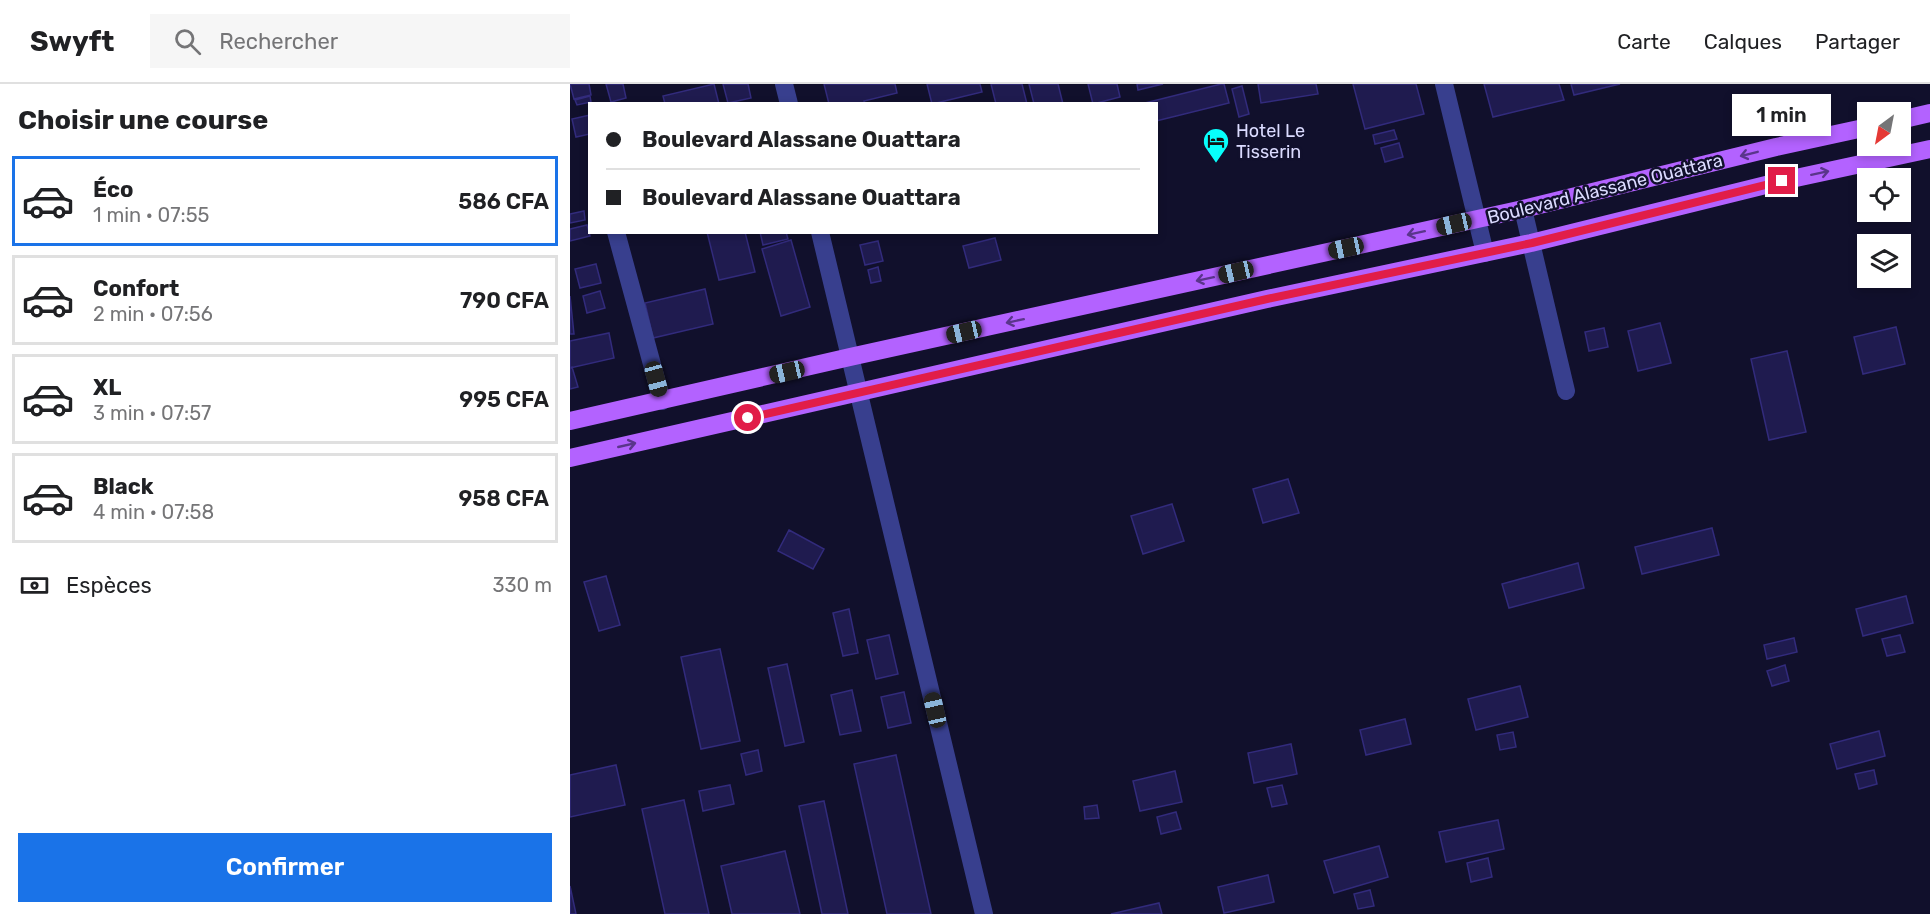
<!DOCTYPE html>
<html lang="fr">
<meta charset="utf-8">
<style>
body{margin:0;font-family:Rubik,sans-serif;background:#f6f6f6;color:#202124;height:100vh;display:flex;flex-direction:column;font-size:22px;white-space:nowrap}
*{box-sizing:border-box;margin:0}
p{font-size:20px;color:#757577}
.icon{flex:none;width:33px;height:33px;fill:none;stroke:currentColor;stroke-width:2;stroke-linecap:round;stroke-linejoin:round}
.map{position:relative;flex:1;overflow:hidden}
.sheet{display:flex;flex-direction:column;background:#fff;width:570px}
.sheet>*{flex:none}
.banner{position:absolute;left:18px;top:18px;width:570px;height:132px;border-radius:0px;box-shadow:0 3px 9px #0003;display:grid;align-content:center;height:132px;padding:0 18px;background:#fff}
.needle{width:39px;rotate:212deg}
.controls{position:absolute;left:1287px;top:18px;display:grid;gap:12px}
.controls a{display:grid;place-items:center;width:54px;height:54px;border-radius:0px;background:#fff;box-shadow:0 3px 9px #0003;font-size:30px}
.end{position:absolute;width:27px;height:27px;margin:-14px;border:8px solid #e11d48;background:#fff;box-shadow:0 0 0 3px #fff}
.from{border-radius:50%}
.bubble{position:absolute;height:42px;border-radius:0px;background:#fff;box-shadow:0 3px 9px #0003;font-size:20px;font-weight:600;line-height:42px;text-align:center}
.car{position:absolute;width:18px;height:36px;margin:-18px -9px;border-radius:8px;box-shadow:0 0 4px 2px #0007;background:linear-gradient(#222 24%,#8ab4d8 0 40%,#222 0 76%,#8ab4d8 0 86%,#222 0)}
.banner b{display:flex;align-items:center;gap:21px;height:57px;font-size:22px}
.banner b+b{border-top:2px solid #e0e0e0}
.banner i{width:15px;height:15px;background:#202124}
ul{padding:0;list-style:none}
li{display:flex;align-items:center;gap:18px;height:90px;margin:0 12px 9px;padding:0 6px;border:3px solid #e0e0e0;border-radius:0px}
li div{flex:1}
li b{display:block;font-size:22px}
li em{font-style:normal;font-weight:600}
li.selected{border-color:#1a73e8}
li>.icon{width:54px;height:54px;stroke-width:1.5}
h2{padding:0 18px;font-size:27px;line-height:72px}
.pay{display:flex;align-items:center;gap:15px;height:66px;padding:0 18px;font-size:22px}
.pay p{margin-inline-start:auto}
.cta{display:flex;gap:12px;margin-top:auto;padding:12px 18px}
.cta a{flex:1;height:69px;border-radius:0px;background:#1a73e8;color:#fff;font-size:24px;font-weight:600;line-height:69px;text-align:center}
header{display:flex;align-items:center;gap:36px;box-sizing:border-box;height:84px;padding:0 30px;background:#fff;border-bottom:2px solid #e0e0e0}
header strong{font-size:28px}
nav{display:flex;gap:33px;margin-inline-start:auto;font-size:21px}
.search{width:420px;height:54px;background:#f6f6f6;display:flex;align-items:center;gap:15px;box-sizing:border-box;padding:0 21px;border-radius:0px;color:#757577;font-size:22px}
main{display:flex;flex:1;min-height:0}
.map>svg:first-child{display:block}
.building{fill:#1f1b4f;stroke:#322b7c;stroke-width:1.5}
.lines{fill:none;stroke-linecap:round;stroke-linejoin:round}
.minor{stroke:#383f8e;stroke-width:18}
.major{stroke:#b362ff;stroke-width:18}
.oneway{stroke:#5a358b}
.route{stroke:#e11d48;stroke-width:8}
.labels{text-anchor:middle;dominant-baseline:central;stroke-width:5;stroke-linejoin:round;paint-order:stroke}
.poi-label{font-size:18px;fill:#dbdbff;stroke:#11102c;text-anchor:start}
.street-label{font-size:18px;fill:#dbdbff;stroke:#11102c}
</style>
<header>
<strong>Swyft</strong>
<div class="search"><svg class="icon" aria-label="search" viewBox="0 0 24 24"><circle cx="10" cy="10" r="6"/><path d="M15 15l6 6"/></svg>Rechercher</div>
<nav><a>Carte</a><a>Calques</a><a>Partager</a></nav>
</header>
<main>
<section class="sheet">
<h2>Choisir une course</h2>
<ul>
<li class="selected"><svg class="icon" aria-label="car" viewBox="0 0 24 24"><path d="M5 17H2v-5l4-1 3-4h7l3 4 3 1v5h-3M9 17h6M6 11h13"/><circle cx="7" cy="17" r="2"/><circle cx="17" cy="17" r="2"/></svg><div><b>Éco</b><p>1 min · 07:55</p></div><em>586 CFA</em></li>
<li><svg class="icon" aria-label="car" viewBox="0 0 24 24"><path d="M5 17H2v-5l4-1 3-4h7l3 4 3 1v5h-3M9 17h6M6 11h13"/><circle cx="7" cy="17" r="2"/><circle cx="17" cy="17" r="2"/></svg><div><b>Confort</b><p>2 min · 07:56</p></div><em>790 CFA</em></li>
<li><svg class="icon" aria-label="car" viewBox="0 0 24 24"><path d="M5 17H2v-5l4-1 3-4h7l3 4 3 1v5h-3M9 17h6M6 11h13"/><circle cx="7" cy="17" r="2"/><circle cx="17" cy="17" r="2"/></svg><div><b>XL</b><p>3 min · 07:57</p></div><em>995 CFA</em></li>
<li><svg class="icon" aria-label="car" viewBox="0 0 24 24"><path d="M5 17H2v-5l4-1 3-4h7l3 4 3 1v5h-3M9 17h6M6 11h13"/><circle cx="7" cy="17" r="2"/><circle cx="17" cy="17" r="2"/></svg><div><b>Black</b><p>4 min · 07:58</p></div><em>958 CFA</em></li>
</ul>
<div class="pay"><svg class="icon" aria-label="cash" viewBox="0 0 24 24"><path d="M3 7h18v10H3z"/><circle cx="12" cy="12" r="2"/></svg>Espèces<p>330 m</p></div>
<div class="cta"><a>Confirmer</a></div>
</section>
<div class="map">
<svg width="1360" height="830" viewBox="0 0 1360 830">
<rect width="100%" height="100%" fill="#11102c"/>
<path class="building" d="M0,0H19L21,11L4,15Z
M36,0H53L56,14L41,18Z
M144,0L149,20H95L93,12Z
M153,0H178L181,14L158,19Z
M254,0H325L327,9L294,17L295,20H259Z
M357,0H410L412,8L362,20Z
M421,0H452L457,20H426Z
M459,0H488L493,20H464Z
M518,0H547L550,13L523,20Z
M567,0H593L568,6Z
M651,0H654L659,19L586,37V20H571Z
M688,0H746L748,10L691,19Z
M783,0H846L854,30L795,45Z
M914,0H989L994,16L923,33Z
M1001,0H1050L1004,11Z
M672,2L679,30L669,33L662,5Z
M20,12L21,18L7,21L5,16Z
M20,31V50L6,53L2,35Z
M824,46L827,55L805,60L803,51Z
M829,59L833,73L815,78L811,64Z
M14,127L15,136L0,139V130Z
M17,141L20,152L0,157V145Z
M137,148H175L185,188L149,196Z
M190,148H216L218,155L193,161Z
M425,154L431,176L399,184L393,162Z
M221,156L240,223L211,232L192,165Z
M308,157L313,177L295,181L290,161Z
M26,180L31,199L10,204L5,185Z
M308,183L311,197L301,199L298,186Z
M135,205L143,240L83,254L75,219Z
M30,207L35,224L17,229L13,212Z
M0,212L4,250H0Z
M1090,239L1101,279L1068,287L1058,247Z
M1326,243L1335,280L1293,290L1284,253Z
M1034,244L1038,263L1019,267L1015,248Z
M39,249L44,274L0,284V257Z
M1217,267L1236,348L1199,356L1181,275Z
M2,283L8,303L0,305V284Z
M718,395L729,429L693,439L683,405Z
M602,420L614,457L573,470L561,432Z
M1142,444L1149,471L1072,490L1065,463Z
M219,446L254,465L243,485L208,467Z
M1008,479L1014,504L939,524L932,500Z
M36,492L50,541L29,547L14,498Z
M1336,512L1343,539L1293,552L1286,525Z
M279,525L288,569L273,572L263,529Z
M319,551L328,590L306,595L297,556Z
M1330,551L1335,568L1317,572L1312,555Z
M1224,554L1227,568L1197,575L1194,561Z
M150,565L170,657L131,665L111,573Z
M217,580L234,658L215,662L198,584Z
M1215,581L1219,597L1202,602L1197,587Z
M950,602L958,633L906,646L898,615Z
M282,606L291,647L270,651L261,611Z
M334,608L341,639L318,644L311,613Z
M835,635L841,660L796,671L790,646Z
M1309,647L1315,672L1267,685L1260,660Z
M943,648L946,663L930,666L927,651Z
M721,660L727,690L684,699L678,669Z
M188,666L192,687L176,691L171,670Z
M326,671L361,830H317L284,680Z
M46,681L55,721L0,733V691Z
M1304,686L1307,700L1289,705L1285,690Z
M605,687L612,718L570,727L563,697Z
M160,701L164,720L133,727L129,707Z
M712,701L717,720L702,723L697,704Z
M114,716L139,830H95L72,725Z
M254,717L278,830H252L229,722Z
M527,721L529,734L515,735L514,723Z
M606,728L611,745L591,750L587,733Z
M928,736L934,765L876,778L869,748Z
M809,762L818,793L764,809L754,777Z
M215,767L230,830H162L151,782Z
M918,774L922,793L901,798L897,779Z
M698,791L704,818L654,829L648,803Z
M0,802L6,830H0Z
M800,806L804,822L788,825L784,810Z
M589,819L592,830H541Z"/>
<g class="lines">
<path class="minor" d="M214,0L219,20
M874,0L915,169
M953,125L996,307
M46,148L92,317
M250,148L414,830"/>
<path class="major" d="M1330,36L1360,29
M0,337L280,273L953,125L1206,63L1298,43
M0,374L697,215L961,159L1212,97L1360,65"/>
</g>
<defs><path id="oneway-shaft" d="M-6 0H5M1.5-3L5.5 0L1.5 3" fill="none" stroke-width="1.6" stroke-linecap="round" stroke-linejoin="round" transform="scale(1.5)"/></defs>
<g class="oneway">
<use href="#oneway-shaft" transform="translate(1179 70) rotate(166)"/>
<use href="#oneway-shaft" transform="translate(1250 89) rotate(-12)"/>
<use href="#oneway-shaft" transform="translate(846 149) rotate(168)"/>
<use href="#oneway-shaft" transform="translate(635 195) rotate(168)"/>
<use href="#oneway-shaft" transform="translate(445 237) rotate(168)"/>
<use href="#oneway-shaft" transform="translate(57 361) rotate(-13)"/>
</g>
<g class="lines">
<path class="route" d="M178,334L697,215L962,159L1212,97"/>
</g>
<defs>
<g id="hotel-pin" transform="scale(1.35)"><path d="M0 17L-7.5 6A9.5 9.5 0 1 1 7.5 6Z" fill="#07fffc" stroke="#11102c"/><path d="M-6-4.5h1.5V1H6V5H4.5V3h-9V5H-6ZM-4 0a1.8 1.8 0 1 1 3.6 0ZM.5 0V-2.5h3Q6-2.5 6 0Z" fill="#111"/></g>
</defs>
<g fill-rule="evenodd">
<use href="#hotel-pin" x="646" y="57"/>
</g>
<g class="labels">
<g class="poi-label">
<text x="666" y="47">Hotel Le<tspan x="666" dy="21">Tisserin</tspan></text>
</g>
<g class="street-label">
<text transform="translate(1035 105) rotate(-14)">Boulevard Alassane Ouattara</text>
</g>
</g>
</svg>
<div class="controls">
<a><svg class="needle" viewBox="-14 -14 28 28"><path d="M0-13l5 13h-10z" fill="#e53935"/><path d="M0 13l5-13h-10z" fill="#757577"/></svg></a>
<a><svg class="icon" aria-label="locate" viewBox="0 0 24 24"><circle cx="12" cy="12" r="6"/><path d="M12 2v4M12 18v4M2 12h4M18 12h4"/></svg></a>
<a><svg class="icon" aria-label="layers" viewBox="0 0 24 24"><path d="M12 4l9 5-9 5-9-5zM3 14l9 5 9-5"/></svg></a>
</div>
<i class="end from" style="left:178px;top:334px"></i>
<i class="end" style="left:1212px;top:97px"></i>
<div class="bubble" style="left:1162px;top:10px;width:99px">1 min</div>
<i class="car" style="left:884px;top:140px;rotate:257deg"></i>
<i class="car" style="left:776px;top:164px;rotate:258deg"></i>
<i class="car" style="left:666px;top:188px;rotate:257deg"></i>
<i class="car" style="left:394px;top:248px;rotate:257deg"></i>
<i class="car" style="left:217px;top:288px;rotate:257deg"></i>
<i class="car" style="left:86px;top:295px;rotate:165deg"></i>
<i class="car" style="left:365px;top:626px;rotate:347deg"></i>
<div class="banner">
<b><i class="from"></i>Boulevard Alassane Ouattara</b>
<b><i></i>Boulevard Alassane Ouattara</b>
</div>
</div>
</main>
